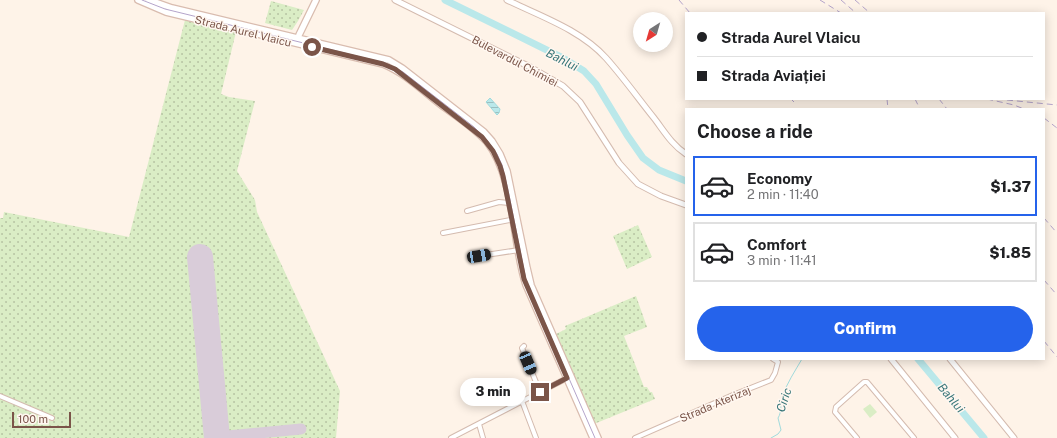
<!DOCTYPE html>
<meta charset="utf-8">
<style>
body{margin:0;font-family:"Public Sans",sans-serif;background:#f6f6f6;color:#202124;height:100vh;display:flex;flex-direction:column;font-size:15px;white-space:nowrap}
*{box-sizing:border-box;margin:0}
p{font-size:13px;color:#757577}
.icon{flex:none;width:22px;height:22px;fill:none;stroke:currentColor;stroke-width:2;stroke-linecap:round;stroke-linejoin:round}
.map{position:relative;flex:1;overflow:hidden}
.side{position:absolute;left:685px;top:108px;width:360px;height:252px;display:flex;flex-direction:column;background:#fff;border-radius:0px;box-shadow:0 2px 10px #0003}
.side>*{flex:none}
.hud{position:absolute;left:685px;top:12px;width:360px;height:88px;border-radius:0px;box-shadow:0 2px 10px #0003;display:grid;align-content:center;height:88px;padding:0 12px;background:#fff}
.needle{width:26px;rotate:217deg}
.buttons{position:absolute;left:633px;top:12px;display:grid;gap:8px}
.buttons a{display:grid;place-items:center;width:40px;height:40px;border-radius:50%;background:#fff;box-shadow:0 2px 10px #0003;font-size:20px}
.scale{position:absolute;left:12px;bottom:10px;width:59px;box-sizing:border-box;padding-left:4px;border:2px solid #7b5549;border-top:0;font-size:11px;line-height:14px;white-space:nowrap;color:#7b5549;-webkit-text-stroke:3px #fff7f0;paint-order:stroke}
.end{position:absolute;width:18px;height:18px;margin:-9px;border:5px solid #7b5549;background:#fff;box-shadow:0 0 0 2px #fff}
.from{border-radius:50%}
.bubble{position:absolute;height:28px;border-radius:14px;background:#fff;box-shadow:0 2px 10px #0003;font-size:13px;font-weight:800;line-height:28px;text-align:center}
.car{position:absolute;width:12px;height:24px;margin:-12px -6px;border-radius:5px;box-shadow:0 0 3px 1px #0007;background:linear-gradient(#222 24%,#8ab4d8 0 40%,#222 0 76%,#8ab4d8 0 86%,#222 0)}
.hud b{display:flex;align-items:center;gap:14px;height:38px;font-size:15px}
.hud b+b{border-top:1px solid #e0e0e0}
.hud i{width:10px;height:10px;background:#202124}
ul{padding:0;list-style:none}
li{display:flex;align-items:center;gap:12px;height:60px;margin:0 8px 6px;padding:0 4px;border:2px solid #e0e0e0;border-radius:0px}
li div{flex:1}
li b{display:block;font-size:15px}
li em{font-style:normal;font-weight:800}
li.active{border-color:#2563eb}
li>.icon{width:36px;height:36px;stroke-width:1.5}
h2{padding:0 12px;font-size:18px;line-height:48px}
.cta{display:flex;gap:8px;margin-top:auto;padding:8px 12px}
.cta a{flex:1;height:46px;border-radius:24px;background:#2563eb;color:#fff;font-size:16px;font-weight:800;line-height:46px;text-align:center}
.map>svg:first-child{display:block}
.grass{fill:url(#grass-dots)}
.park{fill:#daedc5}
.water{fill:url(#water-rules);stroke:#a0dadc}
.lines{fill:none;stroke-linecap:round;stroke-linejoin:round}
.stream{stroke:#a0dadc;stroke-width:1}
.river{stroke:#bae8ea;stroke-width:7}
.taxiway{stroke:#d9ccd9;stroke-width:11}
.runway{stroke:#d9ccd9;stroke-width:26}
.minor-casing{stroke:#d4bbaf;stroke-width:6}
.tertiary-casing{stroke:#d4bbaf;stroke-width:7}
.secondary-casing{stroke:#d9bcaf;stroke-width:8}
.minor{stroke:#fff;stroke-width:4}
.tertiary{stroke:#fff;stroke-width:5}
.secondary{stroke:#fff;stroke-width:5.5}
.tram{stroke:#b4a4ca;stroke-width:1}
.rail{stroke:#b4a4ca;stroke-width:1;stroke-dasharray:6 4;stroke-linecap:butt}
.route{stroke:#7b5549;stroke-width:5}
.labels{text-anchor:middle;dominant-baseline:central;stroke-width:3;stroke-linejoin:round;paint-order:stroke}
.street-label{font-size:11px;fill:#7b5549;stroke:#fff7f0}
.water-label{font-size:12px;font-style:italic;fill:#387679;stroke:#fff7f0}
</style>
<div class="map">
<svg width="1057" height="438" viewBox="0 0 1057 438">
<defs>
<pattern id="grass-dots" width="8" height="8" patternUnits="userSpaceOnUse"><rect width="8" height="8" fill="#daedc5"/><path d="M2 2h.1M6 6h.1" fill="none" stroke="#b6c3a2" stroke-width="1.8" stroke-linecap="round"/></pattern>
<pattern id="water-rules" width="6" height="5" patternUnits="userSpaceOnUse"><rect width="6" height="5" fill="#bae8ea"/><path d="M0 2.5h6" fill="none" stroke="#9cbfc0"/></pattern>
</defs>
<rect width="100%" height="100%" fill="#fef3e8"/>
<path class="grass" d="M271,1L304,10L298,21L292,30L265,23Z
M185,20L236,32L221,94L229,97L255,101L237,171L255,200L257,212L340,391L336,438H0V218H3L4,212L129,237Z
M638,225L652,257L627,269L613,236Z
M636,296L647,327L624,336L644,387H647L650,392H652L655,399L594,424L556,334L566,329L565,326Z"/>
<path class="park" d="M870,404L877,412L870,418L863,409Z"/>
<path class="water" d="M490,98L500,109L499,113L497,115L486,102Z"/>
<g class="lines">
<path class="stream" d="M771,438L778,434L781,430L778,418C782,412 780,404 782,397C787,383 795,371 802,359"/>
<path class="river" d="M445,0L563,58L584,71L596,84L627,135L643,158L659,170L686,181
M918,359L984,438"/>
<path class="taxiway" d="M217,437L301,429"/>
<path class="runway" d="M200,257L217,438"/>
<g class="minor-casing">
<path id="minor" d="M467,211L499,202L509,203
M443,233L515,219
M479,256L519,250
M524,346L522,348L540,392
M0,396L52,418
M522,401L536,438
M479,424L483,438
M451,438L569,377
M635,438L733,395L771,380L775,373L778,362L773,359
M857,438L835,412L836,407L864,382H867L914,438"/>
</g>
<g class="tertiary-casing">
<path id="tertiary" d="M395,0L530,67L563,86L580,102L619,163L638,184L661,196L686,205
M507,0C540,16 581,30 606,58C623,77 638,98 654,118C664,131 672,145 686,154
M891,359L955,438
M950,359L1014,438"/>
</g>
<g class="secondary-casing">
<path id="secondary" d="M138,0L166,12L383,64C405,73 422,90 440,104C456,116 474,127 487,142C515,177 512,243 526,285L593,438
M149,0L172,8L389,60L402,68L484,132L492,141L500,154L507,171L527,268L531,285L598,438
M297,41L299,35L316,0"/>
</g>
<use href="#minor" class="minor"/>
<use href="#tertiary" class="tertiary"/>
<use href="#secondary" class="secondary"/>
<path class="tram" d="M142,0L165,9L385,63L403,72L474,127L487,140L497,154L502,165L508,190L526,280L595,438"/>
<path class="rail" d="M679,0L690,13
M820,0L841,13
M841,0L856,13
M855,0L870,13
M791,99L794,102
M887,99L888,109
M915,99L920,109
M939,99L947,109
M987,99L1014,105L1024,109
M997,99L1057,105
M1044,118L1057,128
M1044,218L1057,233
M1044,280L1057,295
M1044,341L1057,357"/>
</g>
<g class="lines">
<path class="route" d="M312,47L383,64L395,69L482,137L493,151L500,166L503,176L524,279L567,378L540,392"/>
</g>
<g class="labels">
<g class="street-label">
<text transform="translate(243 31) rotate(14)">Strada Aurel Vlaicu</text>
<text transform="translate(515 61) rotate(28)">Bulevardul Chimiei</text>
<text transform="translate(715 404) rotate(-23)">Strada Aterizaj</text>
</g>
<g class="water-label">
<text transform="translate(562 60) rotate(27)">Bahlui</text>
<text transform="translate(951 398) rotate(50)">Bahlui</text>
<text transform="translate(784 400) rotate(-72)">Ciric</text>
</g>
</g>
</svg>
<div class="buttons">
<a><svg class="needle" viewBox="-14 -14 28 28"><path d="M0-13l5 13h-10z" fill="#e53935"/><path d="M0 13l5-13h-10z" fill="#757577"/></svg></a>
</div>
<div class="scale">100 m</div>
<i class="end from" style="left:312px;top:47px"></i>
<i class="end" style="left:540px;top:392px"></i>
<div class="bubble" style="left:460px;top:378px;width:66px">3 min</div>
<i class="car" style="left:479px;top:256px;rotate:80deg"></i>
<i class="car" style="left:528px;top:363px;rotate:157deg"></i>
<div class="hud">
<b><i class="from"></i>Strada Aurel Vlaicu</b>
<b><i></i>Strada Aviației</b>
</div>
<section class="side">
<h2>Choose a ride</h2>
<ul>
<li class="active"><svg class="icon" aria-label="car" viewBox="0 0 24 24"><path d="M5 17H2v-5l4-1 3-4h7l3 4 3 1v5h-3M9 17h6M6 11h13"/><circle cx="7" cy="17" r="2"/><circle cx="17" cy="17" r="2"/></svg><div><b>Economy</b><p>2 min · 11:40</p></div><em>$1.37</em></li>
<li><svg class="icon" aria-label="car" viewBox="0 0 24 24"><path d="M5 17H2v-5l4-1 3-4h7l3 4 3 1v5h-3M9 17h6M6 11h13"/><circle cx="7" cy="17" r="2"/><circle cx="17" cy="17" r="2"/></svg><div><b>Comfort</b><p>3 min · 11:41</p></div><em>$1.85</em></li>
</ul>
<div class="cta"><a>Confirm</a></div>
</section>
</div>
